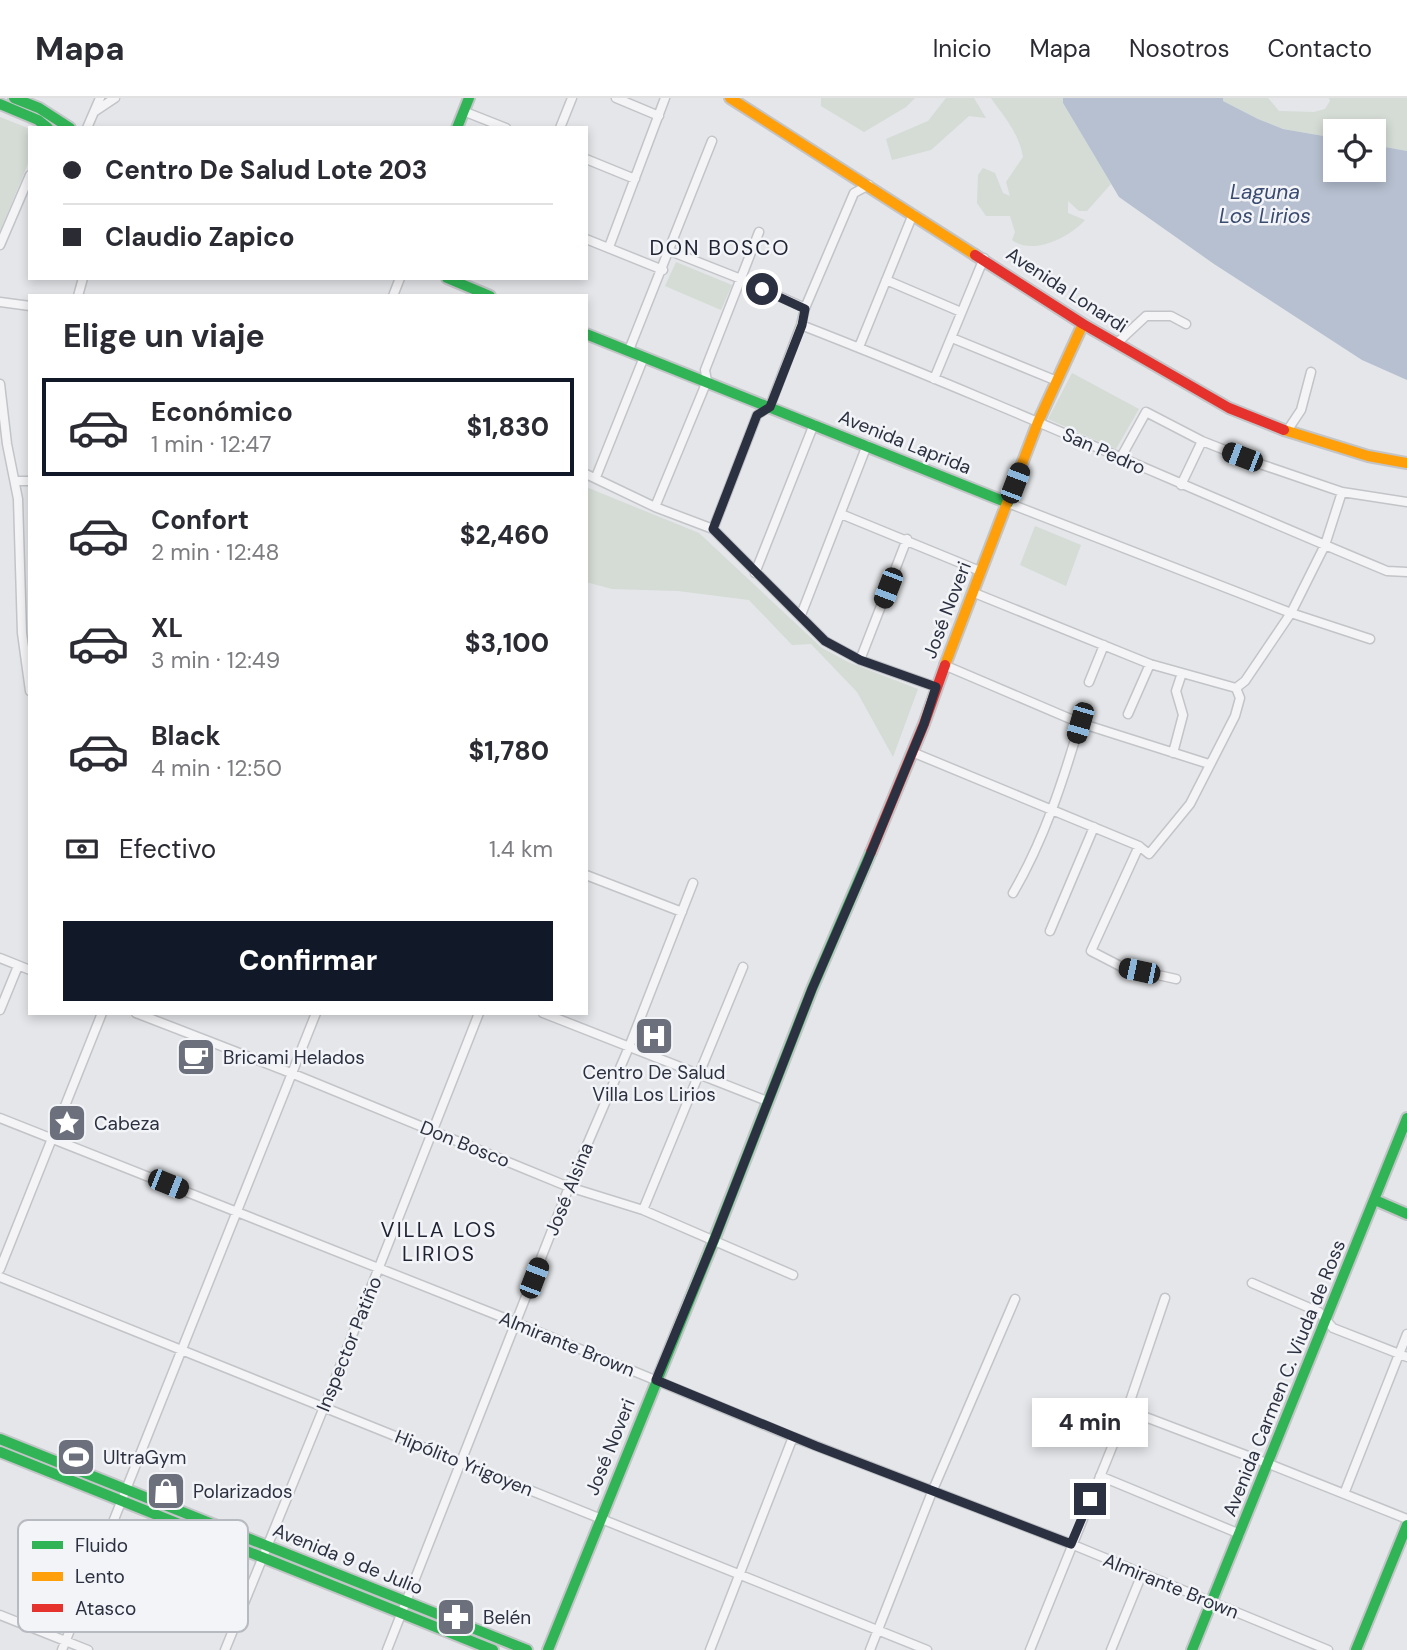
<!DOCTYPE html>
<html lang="es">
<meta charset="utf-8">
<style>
body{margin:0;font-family:"DM Sans",sans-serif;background:#f2f2f3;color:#2b2b33;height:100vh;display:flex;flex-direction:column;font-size:26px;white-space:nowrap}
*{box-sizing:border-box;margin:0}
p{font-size:23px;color:#7c7c81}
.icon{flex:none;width:38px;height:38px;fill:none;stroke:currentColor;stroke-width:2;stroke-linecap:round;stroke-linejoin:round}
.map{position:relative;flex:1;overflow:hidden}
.details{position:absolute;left:28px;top:196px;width:560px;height:721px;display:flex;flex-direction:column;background:#fff;border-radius:0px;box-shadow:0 4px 10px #0003}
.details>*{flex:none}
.banner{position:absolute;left:28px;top:28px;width:560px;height:154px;border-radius:0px;box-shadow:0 4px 10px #0003;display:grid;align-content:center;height:154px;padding:0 35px;background:#fff}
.controls{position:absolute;left:1323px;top:21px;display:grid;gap:14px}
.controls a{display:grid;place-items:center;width:63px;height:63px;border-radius:0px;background:#fff;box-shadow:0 4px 10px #0003;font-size:35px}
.end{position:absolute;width:32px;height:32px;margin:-16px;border:9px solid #2c3141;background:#fff;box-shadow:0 0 0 4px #fff}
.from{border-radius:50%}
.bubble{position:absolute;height:49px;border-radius:0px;background:#fff;box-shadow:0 4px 10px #0003;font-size:23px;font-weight:800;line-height:49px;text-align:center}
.car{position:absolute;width:21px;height:42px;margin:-21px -10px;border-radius:9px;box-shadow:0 0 5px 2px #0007;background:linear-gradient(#222 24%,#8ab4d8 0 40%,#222 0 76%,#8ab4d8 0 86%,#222 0)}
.banner b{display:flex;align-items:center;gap:24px;height:66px;font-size:26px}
.banner b+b{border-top:2px solid #e1e1e2}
.banner i{width:18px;height:18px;background:#2b2b33}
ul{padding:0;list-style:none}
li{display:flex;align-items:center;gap:21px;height:98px;margin:0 14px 10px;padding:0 21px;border:4px solid transparent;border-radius:0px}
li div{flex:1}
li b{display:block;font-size:26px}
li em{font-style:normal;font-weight:800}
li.active{border-color:#111827}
li>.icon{width:63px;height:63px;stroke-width:1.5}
h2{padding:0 35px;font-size:32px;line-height:84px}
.pay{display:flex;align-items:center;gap:18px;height:77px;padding:0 35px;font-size:26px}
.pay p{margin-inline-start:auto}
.action{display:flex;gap:14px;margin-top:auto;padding:14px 35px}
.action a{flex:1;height:80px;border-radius:0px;background:#111827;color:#fff;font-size:28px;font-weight:800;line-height:80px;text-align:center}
header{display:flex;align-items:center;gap:42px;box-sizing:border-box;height:98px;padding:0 35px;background:#fff;border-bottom:2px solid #e1e1e2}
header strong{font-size:33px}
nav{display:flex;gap:38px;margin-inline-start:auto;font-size:24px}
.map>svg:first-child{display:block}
.green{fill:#d4dcd5}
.water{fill:#b6c0d0}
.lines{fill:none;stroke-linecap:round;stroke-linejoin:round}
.street-casing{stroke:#c2c4c7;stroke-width:11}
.fast-casing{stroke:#c2c4c7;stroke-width:14}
.slow-casing{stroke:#c2c4c7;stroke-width:14}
.jam-casing{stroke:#c2c4c7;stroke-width:14}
.street{stroke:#f4f4f6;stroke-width:8}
.fast{stroke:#30b455;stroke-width:10}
.slow{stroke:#ff9f0a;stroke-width:10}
.jam{stroke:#e5322d;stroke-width:10}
.route{stroke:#2c3141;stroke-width:9}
.labels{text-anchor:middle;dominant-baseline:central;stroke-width:5;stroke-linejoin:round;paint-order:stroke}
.street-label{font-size:19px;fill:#2c3141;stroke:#f3f4f7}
.poi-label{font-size:19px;fill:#2c3141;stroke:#f3f4f7;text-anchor:start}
.water-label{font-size:21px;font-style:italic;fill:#3a4b71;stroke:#f3f4f7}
.neighbourhood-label{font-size:21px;letter-spacing:2px;fill:#1e2232;stroke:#f3f4f7}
.key{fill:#f3f4f7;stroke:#b7bac0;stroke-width:2}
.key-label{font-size:19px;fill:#2c3141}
</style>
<header>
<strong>Mapa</strong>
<nav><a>Inicio</a><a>Mapa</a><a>Nosotros</a><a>Contacto</a></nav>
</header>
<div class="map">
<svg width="1407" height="1552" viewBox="0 0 1407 1552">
<rect width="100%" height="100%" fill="#e4e6e9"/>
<path class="green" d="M821,0H915L906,9L864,34L821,8Z
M946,0H974L986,20L969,18L931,52L892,62L886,41L928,23Z
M991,0H1063V5L1111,86L1087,113H1079L1068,103V115L1085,122C1070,139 1033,158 1012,142L1015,134L1010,118H986L977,105L978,77L983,70L995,75L1003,95L1010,98L1006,84L1023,59C1019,35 1005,20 991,0Z
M1223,0H1268L1279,13L1314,14L1325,11L1330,3L1329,0H1407V53L1374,47V33H1335V40L1283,31L1258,21L1223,3Z
M0,19L30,31V61L0,133Z
M676,164L732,187L721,212L665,188Z
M1072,275L1139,311L1116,351L1048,321Z
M586,389L699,435L822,550L848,564L918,591L893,659L857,594L811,546L792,547L749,502L678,493L612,491L586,484Z
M1035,428L1081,447L1066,488L1020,467Z"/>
<path class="water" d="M1063,0H1223V3L1258,21L1283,31L1335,40V72H1374V47L1407,53V282L1362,262L1214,166L1119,99L1063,5Z"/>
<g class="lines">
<g class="street-casing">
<path id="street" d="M616,0L659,18
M463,13L506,30
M94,14L115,0
M87,30L100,0
M560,30L572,0
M586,61L635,81
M586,141L663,172
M0,147L30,77
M609,149L665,0
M670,153L741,181L805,210
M886,182L961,214
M78,198L83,180
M393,198L400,180
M0,204L30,208
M801,227C999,304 1192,392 1387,473L1407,474
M952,240L1057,283
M1116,246L1146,218H1171L1186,226
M859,249L913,116
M629,252L712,43
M934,281L984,160
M0,286L7,346L18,401L22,535L30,593
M1287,333L1301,312L1311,274
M1120,361L1146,314L1202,343L1263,367L1342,394L1407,404
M586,376L655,409L713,431L825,543L860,562L936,589
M596,379L644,259
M15,383H30
M1181,387L1202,343
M1008,405L1291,515L1370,541
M655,409L707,283L705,272L759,134
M841,416L980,473
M713,431L757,317L770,308L801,227L805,210L854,95L869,87
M755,475L814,326
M972,494L1150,566L1236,590
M801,517L867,347
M860,562L907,441
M944,567L1080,625L1209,666
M1089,584L1104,547
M1128,616L1150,566
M912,654L1139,748L1149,756L1190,706L1235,618L1240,600L1236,590L1245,583L1291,515L1325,447L1342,394
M1173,655L1183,617L1176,593L1182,575
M1139,748L1091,853L1122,869L1176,881
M586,777L682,814
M1013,795C1044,742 1063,683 1080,625
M1050,833L1094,729
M0,860L30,872
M0,912L18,868
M136,915L291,975L569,1089L643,1112L793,1177
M543,915L767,1003
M0,1020L517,1225L793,1339L1071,1446L1328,1552
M643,1112L743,869
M0,1171L102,915
M0,1179L927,1552
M1252,1185L1319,1214L1333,1230L1407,1259
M1127,1312L1269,1366L1407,1421
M1100,1378L1240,1436
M1344,1396L1407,1236
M0,1517L88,1552
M62,1552L316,915
M225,1552L324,1309L479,915
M387,1552L569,1089L629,949L693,785
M710,1552L793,1339
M870,1552L932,1394L1015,1201
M1030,1552L1127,1312L1165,1200
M1111,1552L1142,1476"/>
</g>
<g class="fast-casing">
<path id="fast" d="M14,0L39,10L70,30
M0,6L38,22L48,30
M457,30L469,0
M447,180L490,198
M586,236L1008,405
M1375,1102L1407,1116
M0,1341L527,1552
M0,1354L493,1552
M548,1552L714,1142L812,891L871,754
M1192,1552L1407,1020
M1356,1552L1407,1427"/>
</g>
<g class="slow-casing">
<path id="slow" d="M730,0L975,157
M1284,332L1368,358L1407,365
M945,567L1038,324L1083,226"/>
</g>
<g class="jam-casing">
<path id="jam" d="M975,157L1083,226L1229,310L1284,332
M871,754L924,626L945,567"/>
</g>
<use href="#street" class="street"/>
<use href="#fast" class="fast"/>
<use href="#slow" class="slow"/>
<use href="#jam" class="jam"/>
</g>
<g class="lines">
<path class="route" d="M762,191L805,211L802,227L770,309L757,317L713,431L825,543L860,562L936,589L924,626L867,764L812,891L714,1142L656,1282L816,1348L1071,1446L1090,1401"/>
</g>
<defs>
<g id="hospital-square" transform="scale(2.0125)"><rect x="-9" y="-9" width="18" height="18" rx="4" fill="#6c707c" stroke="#f3f4f7"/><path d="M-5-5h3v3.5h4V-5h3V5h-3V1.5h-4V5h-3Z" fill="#fff"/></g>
<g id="cafe-square" transform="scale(2.0125)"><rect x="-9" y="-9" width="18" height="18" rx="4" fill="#6c707c" stroke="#f3f4f7"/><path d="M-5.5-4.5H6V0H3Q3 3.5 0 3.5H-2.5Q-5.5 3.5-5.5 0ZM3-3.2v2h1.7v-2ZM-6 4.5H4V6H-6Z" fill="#fff"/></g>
<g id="sight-square" transform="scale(2.0125)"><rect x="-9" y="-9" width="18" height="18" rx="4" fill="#6c707c" stroke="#f3f4f7"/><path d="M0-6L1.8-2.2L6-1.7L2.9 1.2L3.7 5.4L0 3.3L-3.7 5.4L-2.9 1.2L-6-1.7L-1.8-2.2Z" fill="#fff"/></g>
<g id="stadium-square" transform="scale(2.0125)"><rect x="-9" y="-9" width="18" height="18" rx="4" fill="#6c707c" stroke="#f3f4f7"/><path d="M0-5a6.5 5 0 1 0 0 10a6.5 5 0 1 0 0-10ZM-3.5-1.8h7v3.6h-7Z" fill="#fff"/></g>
<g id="shop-square" transform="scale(2.0125)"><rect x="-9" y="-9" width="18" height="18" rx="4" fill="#6c707c" stroke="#f3f4f7"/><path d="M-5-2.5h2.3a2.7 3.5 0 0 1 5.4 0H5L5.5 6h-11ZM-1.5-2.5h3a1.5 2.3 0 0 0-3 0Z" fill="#fff"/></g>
<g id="pharmacy-square" transform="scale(2.0125)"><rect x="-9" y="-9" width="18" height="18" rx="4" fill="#6c707c" stroke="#f3f4f7"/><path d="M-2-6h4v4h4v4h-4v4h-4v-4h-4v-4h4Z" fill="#fff"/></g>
</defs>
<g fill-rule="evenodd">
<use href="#hospital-square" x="654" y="938"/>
<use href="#cafe-square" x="196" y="959"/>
<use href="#sight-square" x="67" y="1025"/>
<use href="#stadium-square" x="76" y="1359"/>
<use href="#shop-square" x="166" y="1393"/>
<use href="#pharmacy-square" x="456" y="1519"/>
</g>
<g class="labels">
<g class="street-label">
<text transform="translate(1067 192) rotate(33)">Avenida Lonardi</text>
<text transform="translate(905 344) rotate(22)">Avenida Laprida</text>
<text transform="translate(1104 353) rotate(24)">San Pedro</text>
<text transform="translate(947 512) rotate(-69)">José Noveri</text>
<text transform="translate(465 1046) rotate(22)">Don Bosco</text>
<text transform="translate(569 1091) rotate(-68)">José Alsina</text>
<text transform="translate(349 1246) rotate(-68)">Inspector Patiño</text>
<text transform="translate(567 1246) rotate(22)">Almirante Brown</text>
<text transform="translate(1284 1280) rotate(-68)">Avenida Carmen C. Viuda de Ross</text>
<text transform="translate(610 1349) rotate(-68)">José Noveri</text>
<text transform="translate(464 1365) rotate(22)">Hipólito Yrigoyen</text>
<text transform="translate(348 1461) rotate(22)">Avenida 9 de Julio</text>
<text transform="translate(1171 1488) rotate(22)">Almirante Brown</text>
</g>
<g class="poi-label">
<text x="223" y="959">Bricami Helados</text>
<text x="654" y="974" text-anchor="middle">Centro De Salud<tspan x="654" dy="22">Villa Los Lirios</tspan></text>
<text x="94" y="1025">Cabeza</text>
<text x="103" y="1359">UltraGym</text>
<text x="193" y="1393">Polarizados</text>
<text x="483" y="1519">Belén</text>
</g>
<g class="water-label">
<text x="1265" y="94">Laguna<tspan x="1265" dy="24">Los Lirios</tspan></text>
</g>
<g class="neighbourhood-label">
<text x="720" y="150">DON BOSCO</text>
<text x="439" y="1132">VILLA LOS<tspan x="439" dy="24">LIRIOS</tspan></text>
</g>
</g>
<rect x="18" y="1422" width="230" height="112" rx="10" class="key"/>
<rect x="32" y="1443" width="31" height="8" fill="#30b455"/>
<rect x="32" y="1474" width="31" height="9" fill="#ff9f0a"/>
<rect x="32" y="1506" width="31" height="8" fill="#e5322d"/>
<g class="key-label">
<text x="75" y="1454">Fluido</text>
<text x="75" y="1485">Lento</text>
<text x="75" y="1517">Atasco</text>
</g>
</svg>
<div class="controls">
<a><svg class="icon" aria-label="locate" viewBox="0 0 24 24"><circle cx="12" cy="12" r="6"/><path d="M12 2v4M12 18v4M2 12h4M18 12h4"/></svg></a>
</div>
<i class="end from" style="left:762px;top:191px"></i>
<i class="end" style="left:1090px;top:1401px"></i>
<div class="bubble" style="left:1032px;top:1300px;width:116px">4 min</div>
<i class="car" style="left:1242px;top:359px;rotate:291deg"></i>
<i class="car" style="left:1015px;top:385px;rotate:21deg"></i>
<i class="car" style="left:888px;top:490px;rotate:201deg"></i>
<i class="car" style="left:1080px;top:625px;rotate:196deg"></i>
<i class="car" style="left:1139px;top:873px;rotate:282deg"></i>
<i class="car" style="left:168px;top:1086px;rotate:112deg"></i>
<i class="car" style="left:534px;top:1180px;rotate:21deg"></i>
<div class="banner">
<b><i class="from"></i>Centro De Salud Lote 203</b>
<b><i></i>Claudio Zapico</b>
</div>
<section class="details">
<h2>Elige un viaje</h2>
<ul>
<li class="active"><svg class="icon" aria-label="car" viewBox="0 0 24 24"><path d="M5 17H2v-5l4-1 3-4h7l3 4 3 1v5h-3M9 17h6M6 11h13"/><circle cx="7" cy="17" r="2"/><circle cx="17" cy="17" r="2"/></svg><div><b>Económico</b><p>1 min · 12:47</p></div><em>$1,830</em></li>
<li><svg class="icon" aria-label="car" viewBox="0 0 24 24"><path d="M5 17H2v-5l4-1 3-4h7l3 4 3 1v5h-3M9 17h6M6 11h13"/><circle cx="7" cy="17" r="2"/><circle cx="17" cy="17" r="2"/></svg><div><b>Confort</b><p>2 min · 12:48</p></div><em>$2,460</em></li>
<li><svg class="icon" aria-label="car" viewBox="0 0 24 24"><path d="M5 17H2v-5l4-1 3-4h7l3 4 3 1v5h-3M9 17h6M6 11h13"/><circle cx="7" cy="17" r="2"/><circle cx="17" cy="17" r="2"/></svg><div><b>XL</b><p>3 min · 12:49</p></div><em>$3,100</em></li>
<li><svg class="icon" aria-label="car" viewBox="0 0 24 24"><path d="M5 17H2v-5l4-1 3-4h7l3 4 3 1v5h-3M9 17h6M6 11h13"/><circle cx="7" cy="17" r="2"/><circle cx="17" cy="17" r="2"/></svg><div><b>Black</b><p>4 min · 12:50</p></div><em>$1,780</em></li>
</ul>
<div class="pay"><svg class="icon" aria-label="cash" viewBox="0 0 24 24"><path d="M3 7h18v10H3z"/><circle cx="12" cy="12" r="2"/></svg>Efectivo<p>1.4 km</p></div>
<div class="action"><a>Confirmar</a></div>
</section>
</div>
